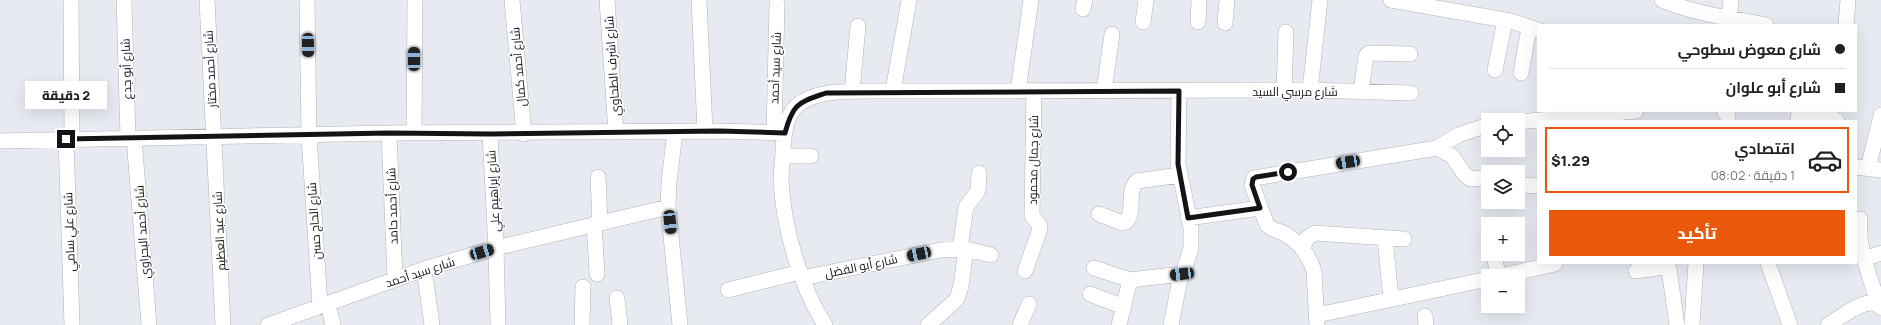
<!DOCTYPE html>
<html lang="ar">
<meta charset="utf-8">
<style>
body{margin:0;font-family:Manrope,Cairo,sans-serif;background:#f2f2f2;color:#202124;direction:rtl;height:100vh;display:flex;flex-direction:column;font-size:15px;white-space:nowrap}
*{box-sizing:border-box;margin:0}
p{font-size:13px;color:#757577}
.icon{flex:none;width:22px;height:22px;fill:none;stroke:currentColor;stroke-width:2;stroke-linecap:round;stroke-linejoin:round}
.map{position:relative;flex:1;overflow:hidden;direction:ltr}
.sheet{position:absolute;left:1537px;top:120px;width:320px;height:144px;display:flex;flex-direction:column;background:#fff;border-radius:0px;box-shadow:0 4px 16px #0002;direction:rtl}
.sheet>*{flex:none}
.guide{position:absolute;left:1537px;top:24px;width:320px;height:88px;border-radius:0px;box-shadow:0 4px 16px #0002;direction:rtl;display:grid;align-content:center;height:88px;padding:0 12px;background:#fff}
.buttons{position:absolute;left:1481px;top:113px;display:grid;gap:8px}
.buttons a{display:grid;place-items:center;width:44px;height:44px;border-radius:0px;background:#fff;box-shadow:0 4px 16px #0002;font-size:20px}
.end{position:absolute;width:18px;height:18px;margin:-9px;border:5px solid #131417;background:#fff;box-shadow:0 0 0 2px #fff}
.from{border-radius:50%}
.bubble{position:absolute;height:28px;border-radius:0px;background:#fff;box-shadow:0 4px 16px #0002;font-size:13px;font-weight:800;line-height:28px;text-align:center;direction:rtl}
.car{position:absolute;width:12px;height:24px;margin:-12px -6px;border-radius:5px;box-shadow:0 0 3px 1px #0007;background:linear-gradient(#222 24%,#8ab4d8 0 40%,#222 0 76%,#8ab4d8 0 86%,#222 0)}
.guide b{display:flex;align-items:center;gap:14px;height:38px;font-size:15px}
.guide b+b{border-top:1px solid #e0e0e0}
.guide i{width:10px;height:10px;background:#202124}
ul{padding:7px 0 0;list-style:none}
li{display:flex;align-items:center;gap:12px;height:66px;margin:0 8px 6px;padding:0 4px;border:2px solid #e0e0e0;border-radius:0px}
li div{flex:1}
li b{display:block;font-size:15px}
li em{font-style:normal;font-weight:800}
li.active{border-color:#ea580c}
li>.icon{width:36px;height:36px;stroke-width:1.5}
.button{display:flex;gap:8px;margin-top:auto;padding:8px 12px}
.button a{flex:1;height:46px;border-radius:0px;background:#ea580c;color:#fff;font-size:16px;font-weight:800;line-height:46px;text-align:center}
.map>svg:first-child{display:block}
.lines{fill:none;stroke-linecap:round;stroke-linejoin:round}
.street-casing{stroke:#b1b3bb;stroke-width:16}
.street{stroke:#fff;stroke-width:15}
.route{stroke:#131417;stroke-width:5}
.labels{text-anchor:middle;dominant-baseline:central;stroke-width:3;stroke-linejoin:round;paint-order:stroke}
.street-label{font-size:12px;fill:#131417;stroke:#fff}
</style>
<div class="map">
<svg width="1881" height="325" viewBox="0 0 1881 325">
<rect width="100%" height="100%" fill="#e8eaf2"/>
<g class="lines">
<g class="street-casing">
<path id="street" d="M71,0L72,139
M124,0L128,138
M207,0L223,325
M307,0L309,136L320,306
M512,0L524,134
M607,0L616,132
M699,0L705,131
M1391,0L1511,21L1538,30
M1662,0C1696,14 1730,18 1766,25
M1083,9L1085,0
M1729,19L1731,0
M1143,22L1146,0
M1198,22L1199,0
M1225,23L1227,0
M1846,25L1848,0
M1495,70L1505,20
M1521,73L1529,28
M1310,90L1320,0
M893,91L909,0
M1018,91L1031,0
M1104,91L1112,34
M1284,91L1286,32
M852,92L858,26
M1361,92L1366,56L1369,53L1410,54
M1724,111L1728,116V121
M1798,117L1832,118L1837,121
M1518,122L1636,111
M675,132L669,182L668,207L680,325
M389,133L395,279
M414,133L415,0
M774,133L777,4
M490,134L496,248L498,325
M134,138L149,325
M66,139L72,325
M0,141L389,133L719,131L785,133
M1437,148L1458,135L1488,125
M783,156H811
M1856,167L1881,170
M1868,169L1881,115
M598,177L600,223
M1518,185L1538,186
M1099,214L1122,223L1126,222C1136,211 1126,191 1137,181L1180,175
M1188,218L1260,208
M1860,219C1857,249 1870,276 1879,305
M594,224L597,274
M1385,238L1391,299
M960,249L966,207L978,191L979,173
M1303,249L1306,239L1315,233L1404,239
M1494,254L1498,276
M1864,259L1881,253
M1768,263L1790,325
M1094,268L1130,280L1182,274
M424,269L432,325
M1025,271L1040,229L1039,224L1032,216L1034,91
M1636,271L1664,267L1669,269L1677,325
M1500,276L1555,264
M802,278L941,250L966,249L991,255
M728,290L800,272
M1090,294L1124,307
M617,298L620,325
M328,304L333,325
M1317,315L1488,279
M1425,316L1426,325
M268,325L424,269L496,248L668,207
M582,325L583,287
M825,325C800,286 783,226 781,180C781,170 783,160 783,150C784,137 785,119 794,109C812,86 867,92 893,91L1310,90L1411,93
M928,325L957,299L961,286L966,249
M1020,325L1029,304
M1119,325L1130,280
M1171,325L1179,284L1191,249V228L1178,164L1179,91
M1317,325L1314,271C1308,253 1298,240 1281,232C1275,230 1271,229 1267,225L1252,185L1254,178L1437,148L1452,156L1465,175L1471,179L1488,178
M1692,325L1696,263
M1828,325C1840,318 1871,292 1881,308"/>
</g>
<use href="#street" class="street"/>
</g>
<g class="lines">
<path class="route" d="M66,139L389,133L490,134L719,131L785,133C793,103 798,103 826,93L1179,91L1178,164L1188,218L1260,208L1252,185L1253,179L1256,177L1288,172"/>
</g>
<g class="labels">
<g class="street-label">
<text transform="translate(612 66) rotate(-94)">شارع اشرف الطحاوي</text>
<text transform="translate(518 67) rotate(-95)">شارع أحمد كمال</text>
<text transform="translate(775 68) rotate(-88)">شارع سيد أحمد</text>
<text transform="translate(126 69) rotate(-92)">شارع أبو جدع</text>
<text transform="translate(210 69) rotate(-93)">شارع أحمد مختار</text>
<text x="1295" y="91">شارع مرسي السيد</text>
<text transform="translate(1033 160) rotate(-89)">شارع جمال محمود</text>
<text transform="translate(493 191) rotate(-93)">شارع إبراهيم علي</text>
<text transform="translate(392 206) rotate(-92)">شارع أحمد حامد</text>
<text transform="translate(314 221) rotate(-94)">شارع الحاج حسن</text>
<text transform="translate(219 231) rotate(-93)">شارع عبد العظيم</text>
<text transform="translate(69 232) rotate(-92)">شارع علي سامي</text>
<text transform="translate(142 232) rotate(-94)">شارع أحمد البحراوي</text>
<text transform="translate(861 266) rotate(-12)">شارع أبو الفضل</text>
<text transform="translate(420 272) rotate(-18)">شارع سيد أحمد</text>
</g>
</g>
</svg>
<div class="buttons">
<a><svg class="icon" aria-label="locate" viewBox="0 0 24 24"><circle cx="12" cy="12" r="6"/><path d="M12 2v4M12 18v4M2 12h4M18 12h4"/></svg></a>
<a><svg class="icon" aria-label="layers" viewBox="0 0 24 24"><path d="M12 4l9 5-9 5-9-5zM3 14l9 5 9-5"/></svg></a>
<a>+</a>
<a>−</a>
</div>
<i class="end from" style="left:1288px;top:172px"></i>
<i class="end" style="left:66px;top:139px"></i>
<div class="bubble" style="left:25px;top:81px;width:82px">2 دقيقة</div>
<i class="car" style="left:308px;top:45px;rotate:179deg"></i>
<i class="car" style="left:414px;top:59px;rotate:0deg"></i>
<i class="car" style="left:1348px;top:162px;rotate:261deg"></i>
<i class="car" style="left:670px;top:222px;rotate:174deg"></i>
<i class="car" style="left:482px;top:252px;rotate:74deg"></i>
<i class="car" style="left:919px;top:254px;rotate:258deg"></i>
<i class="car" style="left:1182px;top:274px;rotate:263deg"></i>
<div class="guide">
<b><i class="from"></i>شارع معوض سطوحي</b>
<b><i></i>شارع أبو علوان</b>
</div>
<section class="sheet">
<ul>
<li class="active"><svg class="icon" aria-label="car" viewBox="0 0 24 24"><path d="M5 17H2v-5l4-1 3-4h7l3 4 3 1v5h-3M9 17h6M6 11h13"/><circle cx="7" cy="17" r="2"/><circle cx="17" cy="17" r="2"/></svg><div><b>اقتصادي</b><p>1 دقيقة · 08:02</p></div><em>$1.29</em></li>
</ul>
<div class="button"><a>تأكيد</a></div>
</section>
</div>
